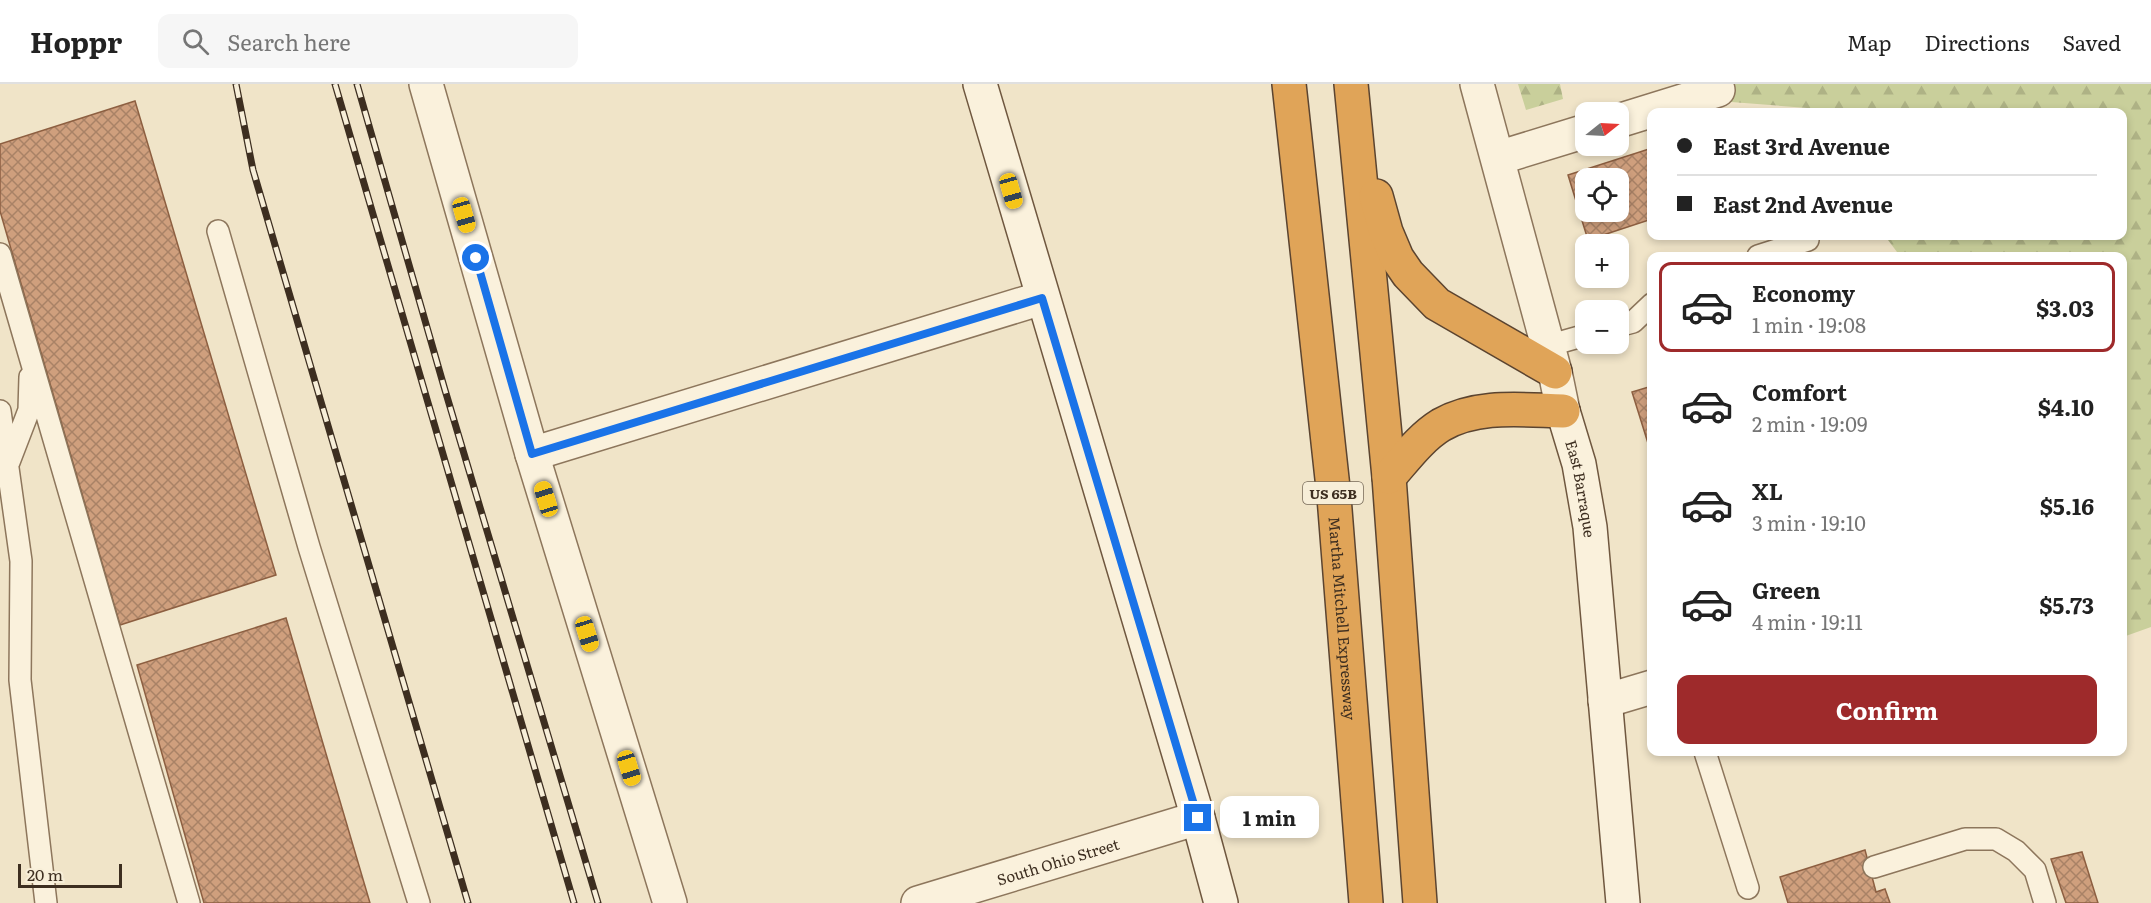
<!DOCTYPE html>
<meta charset="utf-8">
<style>
body{margin:0;font-family:Literata,serif;background:#f6f6f6;color:#222;height:100vh;display:flex;flex-direction:column;font-size:22px;white-space:nowrap}
*{box-sizing:border-box;margin:0}
p{font-size:20px;color:#767676}
.icon{flex:none;width:33px;height:33px;fill:none;stroke:currentColor;stroke-width:2;stroke-linecap:round;stroke-linejoin:round}
.map{position:relative;flex:1;overflow:hidden}
.details{position:absolute;left:1647px;top:168px;width:480px;height:504px;display:flex;flex-direction:column;background:#fff;border-radius:12px;box-shadow:0 3px 9px #0003}
.details>*{flex:none}
.banner{position:absolute;left:1647px;top:24px;width:480px;height:132px;border-radius:12px;box-shadow:0 3px 9px #0003;display:grid;align-content:center;height:132px;padding:0 30px;background:#fff}
.needle{width:39px;rotate:72deg}
.buttons{position:absolute;left:1575px;top:18px;display:grid;gap:12px}
.buttons a{display:grid;place-items:center;width:54px;height:54px;border-radius:12px;background:#fff;box-shadow:0 3px 9px #0003;font-size:30px}
.scale{position:absolute;left:18px;bottom:15px;width:104px;box-sizing:border-box;padding-left:6px;border:3px solid #3d2e20;border-top:0;font-size:16px;line-height:21px;white-space:nowrap;color:#3d2e20;-webkit-text-stroke:4px #f7eed8;paint-order:stroke}
.end{position:absolute;width:27px;height:27px;margin:-14px;border:8px solid #1a73e8;background:#fff;box-shadow:0 0 0 3px #fff}
.from{border-radius:50%}
.bubble{position:absolute;height:42px;border-radius:12px;background:#fff;box-shadow:0 3px 9px #0003;font-size:20px;font-weight:700;line-height:42px;text-align:center}
.car{position:absolute;width:18px;height:36px;margin:-18px -9px;border-radius:8px;box-shadow:0 0 4px 2px #0007;background:linear-gradient(#f5c518 24%,#345 0 40%,#f5c518 0 76%,#345 0 86%,#f5c518 0)}
.banner b{display:flex;align-items:center;gap:21px;height:57px;font-size:22px}
.banner b+b{border-top:2px solid #e0e0e0}
.banner i{width:15px;height:15px;background:#222}
ul{padding:10px 0 0;list-style:none}
li{display:flex;align-items:center;gap:18px;height:90px;margin:0 12px 9px;padding:0 18px;border:3px solid transparent;border-radius:12px}
li div{flex:1}
li b{display:block;font-size:22px}
li em{font-style:normal;font-weight:700}
li.current{border-color:#9e2a2b}
li>.icon{width:54px;height:54px;stroke-width:1.5}
.action{display:flex;gap:12px;margin-top:auto;padding:12px 30px}
.action a{flex:1;height:69px;border-radius:12px;background:#9e2a2b;color:#fff;font-size:24px;font-weight:700;line-height:69px;text-align:center}
header{display:flex;align-items:center;gap:36px;box-sizing:border-box;height:84px;padding:0 30px;background:#fff;border-bottom:2px solid #e0e0e0}
header strong{font-size:28px}
nav{display:flex;gap:33px;margin-inline-start:auto;font-size:21px}
.search{width:420px;height:54px;background:#f6f6f6;display:flex;align-items:center;gap:15px;box-sizing:border-box;padding:0 21px;border-radius:12px;color:#767676;font-size:22px}
.map>svg:first-child{display:block}
.forest{fill:url(#forest-firs)}
.building{fill:url(#building-cross-hatch);stroke:#8d5f41;stroke-width:1.5;fill-rule:evenodd}
.lines{fill:none;stroke-linecap:round;stroke-linejoin:round}
.lane-casing{stroke:#8d765c;stroke-width:24}
.street-casing{stroke:#8d765c;stroke-width:36}
.secondary-casing{stroke:#6f573f;stroke-width:36}
.highway-casing{stroke:#5b4430;stroke-width:36}
.lane{stroke:#faf1dc;stroke-width:21}
.street{stroke:#faf1dc;stroke-width:33}
.secondary{stroke:#faf1dc;stroke-width:33}
.highway{stroke:#e0a458;stroke-width:33}
.rail-casing{stroke:#3d2e20;stroke-width:7}
.rail{stroke:#f7eed8;stroke-width:4.5;stroke-dasharray:14;stroke-linecap:butt}
.route{stroke:#1a73e8;stroke-width:8}
.labels{text-anchor:middle;dominant-baseline:central;stroke-width:4.5;stroke-linejoin:round;paint-order:stroke}
.shield{fill:#f7eed8;stroke:#756857;stroke-width:1.5}
.shield-label{font-size:14px;font-weight:bold;fill:#3d2e20}
.street-label{font-size:15px;fill:#3d2e20;stroke:#f7eed8}
</style>
<header>
<strong>Hoppr</strong>
<div class="search"><svg class="icon" aria-label="search" viewBox="0 0 24 24"><circle cx="10" cy="10" r="6"/><path d="M15 15l6 6"/></svg>Search here</div>
<nav><a>Map</a><a>Directions</a><a>Saved</a></nav>
</header>
<div class="map">
<svg width="2151" height="819" viewBox="0 0 2151 819">
<defs>
<pattern id="forest-firs" width="22" height="20" patternUnits="userSpaceOnUse" patternTransform="scale(1.5)"><rect width="22" height="20" fill="#c9cf9b"/><path d="M5 1l3.5 6h-7zM16 11l3.5 6h-7z" fill="#aeb285"/></pattern>
<pattern id="building-cross-hatch" width="8" height="8" patternUnits="userSpaceOnUse" patternTransform="scale(1.5)"><rect width="8" height="8" fill="#cf9f7d"/><path d="M0 0l8 8M0 8l8-8" fill="none" stroke="#a98266"/></pattern>
</defs>
<rect width="100%" height="100%" fill="#f0e4c8"/>
<path class="forest" d="M1518,0H1560L1563,15L1526,26Z
M1727,0H2151V543L2123,553L2122,172H1900L1885,152H2122V28H1827L1820,25L1731,18Z"/>
<path class="building" d="M135,17L276,491L120,541L0,127V60Z
M1652,64V135L1588,156L1568,91ZM1586,94H1618V128H1586Z
M1652,302V372L1632,308Z
M286,534L370,819H204L137,581Z
M1865,766L1876,808L1885,805L1890,819H1788L1780,793Z
M2082,768L2098,819H2066L2051,775Z"/>
<g class="lines">
<g class="lane-casing">
<path id="lane" d="M218,147L309,463L419,819
M0,170L189,819
M1758,172L1808,156
M1618,242L1633,238L1652,220
M1547,262L1586,251
M0,327L21,477L20,596L46,819
M9,378L29,326L30,293
M1705,668L1748,804
M1874,783L1965,755H1996L2016,767L2035,786L2045,819"/>
</g>
<g class="street-casing">
<g id="street">
<path d="M426,0L532,370L670,819"/>
<path d="M1477,0L1555,288L1563,327"/>
<path d="M1618,37L1718,6"/>
<path d="M1498,74L1586,47"/>
<path d="M532,370L1042,214"/>
<path d="M1605,617L1652,603"/>
<path id="s1" d="M918,819L1198,734"/>
</g>
</g>
<g class="secondary-casing">
<g id="secondary">
<path d="M980,0L1198,734L1221,819"/>
<path id="s2" d="M1563,327L1579,380L1590,443L1623,819"/>
</g>
</g>
<g class="highway-casing">
<g id="highway">
<path id="s3" d="M1289,0L1334,413L1366,819"/>
<path d="M1351,0L1389,393L1420,819"/>
<path d="M1376,112L1386,148L1397,174L1408,190L1437,220L1555,288"/>
<path d="M1389,393C1405,375 1420,354 1441,341C1478,320 1522,326 1563,327"/>
</g>
</g>
<use href="#lane" class="lane"/>
<use href="#street" class="street"/>
<use href="#secondary" class="secondary"/>
<use href="#highway" class="highway"/>
<g class="rail-casing">
<path id="rail" d="M236,0L253,86L468,819
M335,0L574,819
M357,0L445,306L598,819"/>
</g>
<use href="#rail" class="rail"/>
</g>
<g class="lines">
<path class="route" d="M476,174L532,370L1042,214L1198,734"/>
</g>
<g class="labels">
<rect class="shield" x="1303" y="398" width="60" height="22" rx="4.5"/>
<g class="shield-label">
<text x="1333" y="409">US 65B</text>
</g>
<g class="street-label">
<text stroke="none"><textPath href="#s2" startOffset="80">East Barraque</textPath></text>
<text stroke="none"><textPath href="#s3" startOffset="537">Martha Mitchell Expressway</textPath></text>
<text stroke="none"><textPath href="#s1" startOffset="146">South Ohio Street</textPath></text>
</g>
</g>
</svg>
<div class="buttons">
<a><svg class="needle" viewBox="-14 -14 28 28"><path d="M0-13l5 13h-10z" fill="#e53935"/><path d="M0 13l5-13h-10z" fill="#767676"/></svg></a>
<a><svg class="icon" aria-label="locate" viewBox="0 0 24 24"><circle cx="12" cy="12" r="6"/><path d="M12 2v4M12 18v4M2 12h4M18 12h4"/></svg></a>
<a>+</a>
<a>−</a>
</div>
<div class="scale">20 m</div>
<i class="end from" style="left:476px;top:174px"></i>
<i class="end" style="left:1198px;top:734px"></i>
<div class="bubble" style="left:1220px;top:712px;width:99px">1 min</div>
<i class="car" style="left:1011px;top:107px;rotate:164deg"></i>
<i class="car" style="left:464px;top:131px;rotate:164deg"></i>
<i class="car" style="left:546px;top:415px;rotate:343deg"></i>
<i class="car" style="left:587px;top:550px;rotate:163deg"></i>
<i class="car" style="left:629px;top:684px;rotate:163deg"></i>
<div class="banner">
<b><i class="from"></i>East 3rd Avenue</b>
<b><i></i>East 2nd Avenue</b>
</div>
<section class="details">
<ul>
<li class="current"><svg class="icon" aria-label="car" viewBox="0 0 24 24"><path d="M5 17H2v-5l4-1 3-4h7l3 4 3 1v5h-3M9 17h6M6 11h13"/><circle cx="7" cy="17" r="2"/><circle cx="17" cy="17" r="2"/></svg><div><b>Economy</b><p>1 min · 19:08</p></div><em>$3.03</em></li>
<li><svg class="icon" aria-label="car" viewBox="0 0 24 24"><path d="M5 17H2v-5l4-1 3-4h7l3 4 3 1v5h-3M9 17h6M6 11h13"/><circle cx="7" cy="17" r="2"/><circle cx="17" cy="17" r="2"/></svg><div><b>Comfort</b><p>2 min · 19:09</p></div><em>$4.10</em></li>
<li><svg class="icon" aria-label="car" viewBox="0 0 24 24"><path d="M5 17H2v-5l4-1 3-4h7l3 4 3 1v5h-3M9 17h6M6 11h13"/><circle cx="7" cy="17" r="2"/><circle cx="17" cy="17" r="2"/></svg><div><b>XL</b><p>3 min · 19:10</p></div><em>$5.16</em></li>
<li><svg class="icon" aria-label="car" viewBox="0 0 24 24"><path d="M5 17H2v-5l4-1 3-4h7l3 4 3 1v5h-3M9 17h6M6 11h13"/><circle cx="7" cy="17" r="2"/><circle cx="17" cy="17" r="2"/></svg><div><b>Green</b><p>4 min · 19:11</p></div><em>$5.73</em></li>
</ul>
<div class="action"><a>Confirm</a></div>
</section>
</div>
